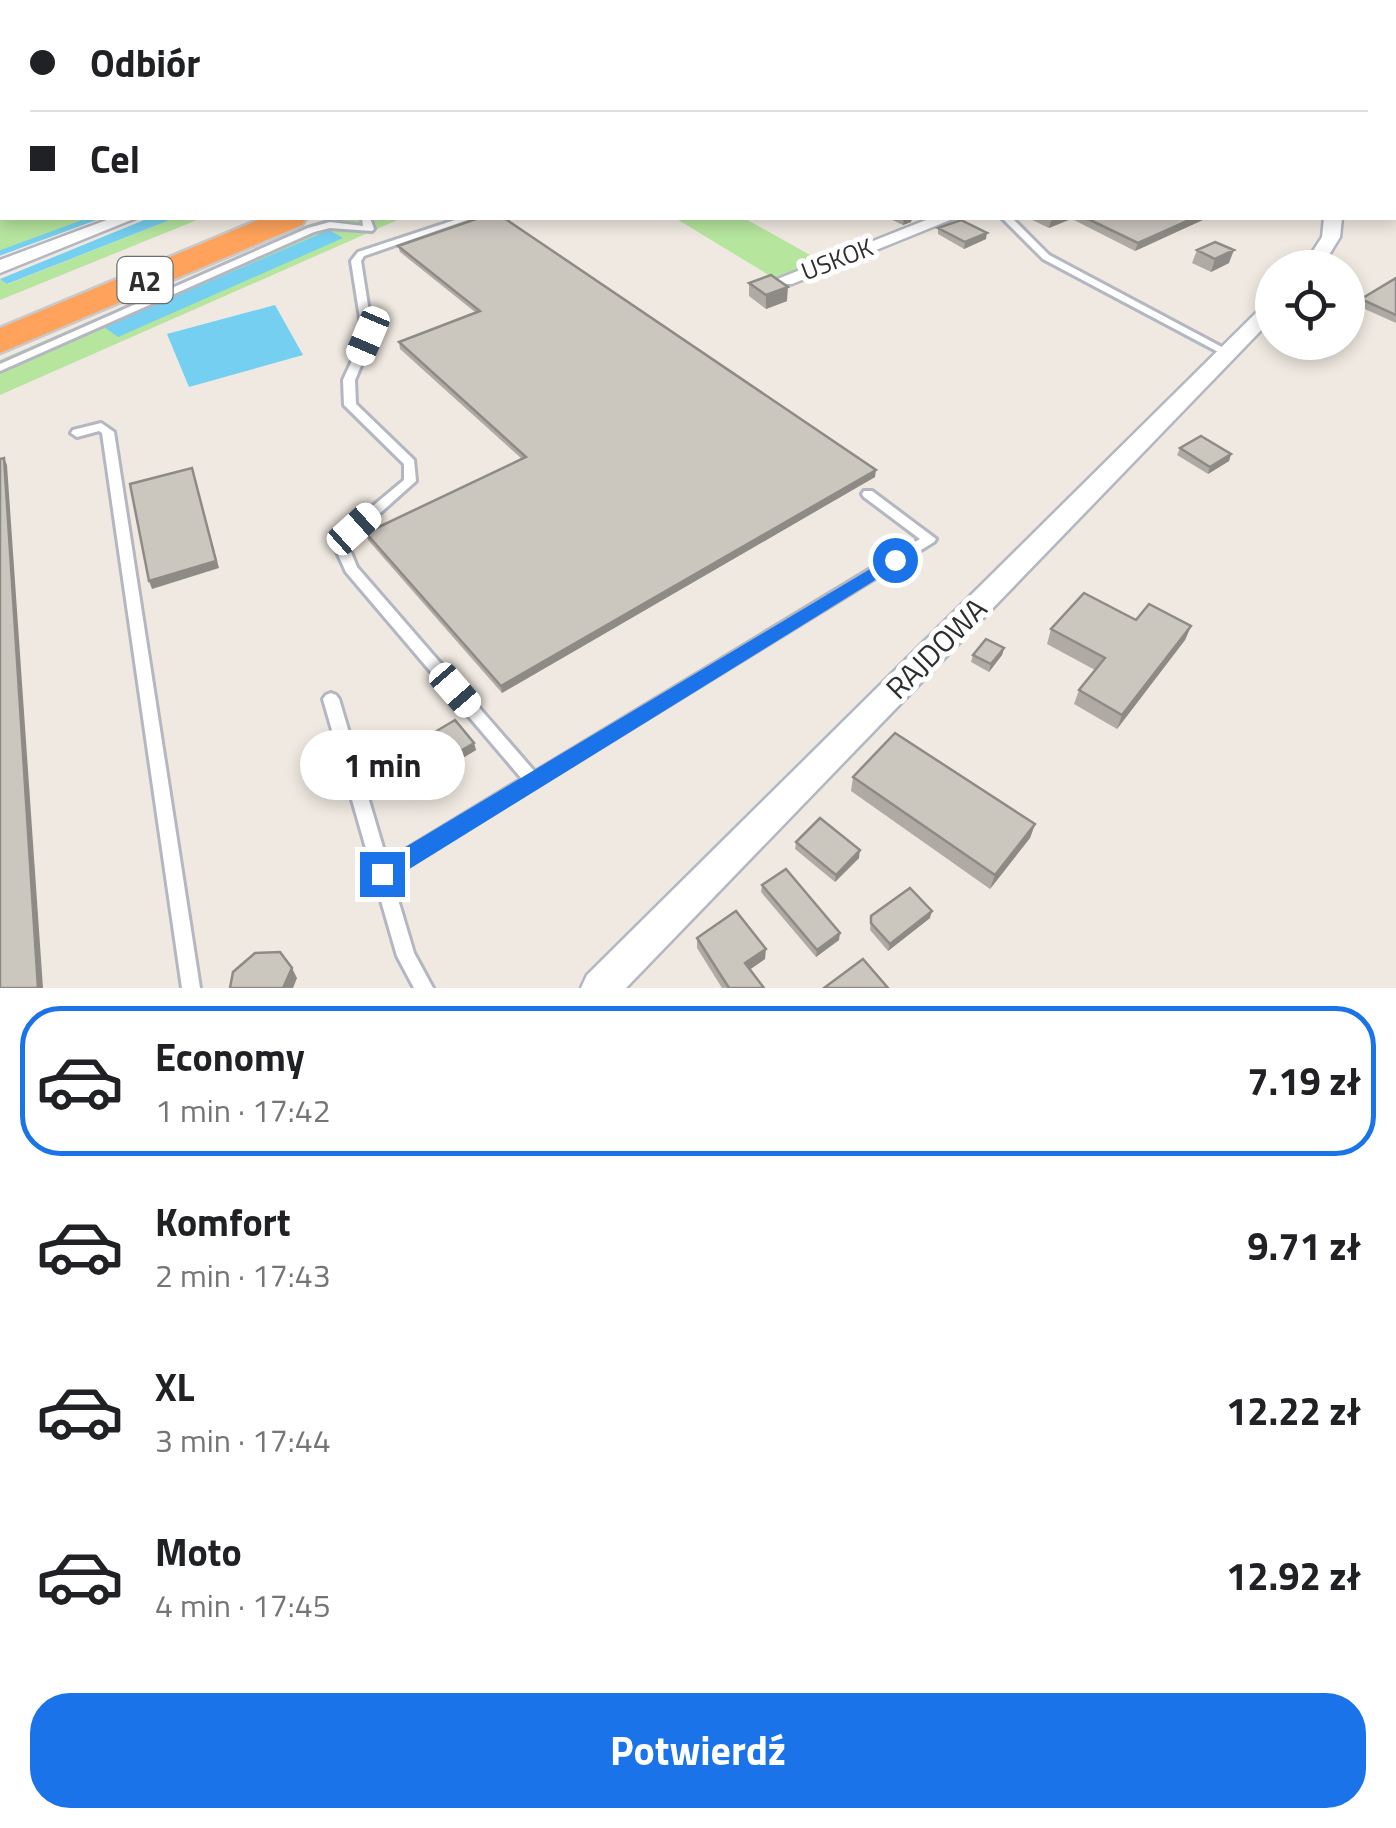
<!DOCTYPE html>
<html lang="pl">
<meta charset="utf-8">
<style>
body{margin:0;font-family:"Titillium Web",sans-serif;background:#f6f6f6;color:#202124;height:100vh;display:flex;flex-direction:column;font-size:38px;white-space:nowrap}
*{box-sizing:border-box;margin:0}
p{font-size:32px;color:#757577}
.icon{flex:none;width:55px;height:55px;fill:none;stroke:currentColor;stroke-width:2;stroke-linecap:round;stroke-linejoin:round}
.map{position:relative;height:988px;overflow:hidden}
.side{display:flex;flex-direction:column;background:#fff;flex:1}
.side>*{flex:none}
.top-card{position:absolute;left:0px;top:0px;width:1398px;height:220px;box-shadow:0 5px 15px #0003;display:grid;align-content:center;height:220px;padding:0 30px;background:#fff}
.tools{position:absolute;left:1255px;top:250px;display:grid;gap:20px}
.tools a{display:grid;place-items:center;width:110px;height:110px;border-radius:50%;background:#fff;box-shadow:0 5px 15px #0003;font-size:50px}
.end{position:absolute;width:45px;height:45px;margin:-22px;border:12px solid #1a73e8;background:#fff;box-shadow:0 0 0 5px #fff}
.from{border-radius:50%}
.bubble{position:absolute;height:70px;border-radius:35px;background:#fff;box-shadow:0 5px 15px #0003;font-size:32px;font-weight:700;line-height:70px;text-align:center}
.car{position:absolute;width:30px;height:60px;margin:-30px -15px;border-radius:12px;box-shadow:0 0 8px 2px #0007;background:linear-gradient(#fff 24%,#345 0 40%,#fff 0 76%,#345 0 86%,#fff 0)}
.top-card b{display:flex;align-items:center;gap:35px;height:95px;font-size:38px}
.top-card b+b{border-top:2px solid #e0e0e0}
.top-card i{width:25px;height:25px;background:#202124}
ul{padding:18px 0 0;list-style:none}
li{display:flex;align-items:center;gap:30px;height:150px;margin:0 20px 15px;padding:0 10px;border:5px solid transparent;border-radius:40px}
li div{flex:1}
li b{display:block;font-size:38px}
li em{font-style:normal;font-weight:700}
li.active{border-color:#1a73e8}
li>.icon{width:90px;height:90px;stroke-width:1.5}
.cta{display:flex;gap:20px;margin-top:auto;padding:20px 30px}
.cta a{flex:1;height:115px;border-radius:40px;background:#1a73e8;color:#fff;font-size:40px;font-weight:700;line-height:115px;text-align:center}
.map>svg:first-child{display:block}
.green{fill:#b6e59e}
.water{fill:#75cff0}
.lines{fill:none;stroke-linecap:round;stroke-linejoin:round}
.stream-far1{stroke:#75cff0;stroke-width:4}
.stream{stroke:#75cff0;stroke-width:5}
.service-casing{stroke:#b4b7c1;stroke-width:6}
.minor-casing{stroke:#b4b7c1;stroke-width:5}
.motorway-casing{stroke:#c9c9c9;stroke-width:5}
.path{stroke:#c9c9c9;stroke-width:2.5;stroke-dasharray:5 2.5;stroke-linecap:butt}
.service{fill:#fff;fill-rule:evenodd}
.minor{fill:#fff;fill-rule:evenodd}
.motorway{fill:#ffa35c;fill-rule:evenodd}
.wall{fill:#afaba4}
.shaded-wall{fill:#8e8b86}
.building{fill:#cbc7bf;stroke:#8e8b86;stroke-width:2.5}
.route{fill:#1a73e8}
.labels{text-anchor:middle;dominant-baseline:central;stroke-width:10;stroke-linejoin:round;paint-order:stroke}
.far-street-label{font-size:25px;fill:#2e2e2e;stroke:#fff}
.shield{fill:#fff;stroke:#6d6d6d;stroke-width:2.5}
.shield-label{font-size:28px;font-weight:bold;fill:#2e2e2e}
.street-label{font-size:30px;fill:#2e2e2e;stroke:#fff}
</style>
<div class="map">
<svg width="1396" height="988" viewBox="0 0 1396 988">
<rect width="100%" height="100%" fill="#efe9e1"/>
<path class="green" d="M0,161L2,218H94L0,252Z
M175,218H202L0,300V279L8,284Z
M328,218H402L0,395V360Z
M675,218H744L819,260L777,280Z"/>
<path class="water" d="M149,218H175L7,284L0,279Z
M329,230L343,238L118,337L104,327Z
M275,305L303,355L189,387L167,334Z"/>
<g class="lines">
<path class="stream-far1" d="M652,2L658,0"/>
<path class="stream" d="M0,253L95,218"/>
<g class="service-casing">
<path id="service" d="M66,0H72V2H66Z
M267,0H274L275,2H269Z
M845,0H865L857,2H841Z
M362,218H370L374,229L372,231L330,228L314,232L0,371V364L308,228L330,222L363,226Z
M461,218H473L364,256L361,261L373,337L355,380L356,404L414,460L416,481L359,532L350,550L357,567L535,772L920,539L864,497L862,494L864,491H872L936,539L934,542L391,876L414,953L433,988H414L397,956L323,699L326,695L331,693L336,695L339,699L387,861L522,779L346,572L336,550L349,526L404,480V464L344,405L343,380L363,337L351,261L358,252Z
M1002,218H1012L1049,255L1233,353L1232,355H1224L1043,259Z
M101,423L114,432L200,988H182L102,433L99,431L77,437L71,433L73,430Z"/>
</g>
<g class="minor-casing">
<path id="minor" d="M1295,0H1307L1308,2H1296Z
M1350,0H1370L1371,2H1351Z
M1395,7H1396V15H1395Z
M0,51H2V59H0Z
M1395,194H1396V205H1395Z
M112,218H136L0,273V260Z
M931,218H955L792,284H778L775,280Z
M1324,218H1342L1340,237L1321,268H1302L1322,237Z
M1272,302V319L626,988H581L587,975L1265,304Z"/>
</g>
<g class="motorway-casing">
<path id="motorway" d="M263,218H306L302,225L0,353V328Z"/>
</g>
<path class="path" d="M716,2L722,0"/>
<use href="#service" class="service"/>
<use href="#minor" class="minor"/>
<use href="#motorway" class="motorway"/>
</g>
<path class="wall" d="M888,218H912L911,222L903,225Z
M1028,218H1207L1135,251L1072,219L1049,228Z
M938,228L986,239L964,249L938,234Z
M398,246L875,477L502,693L368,540L366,533L522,459L400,349L399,342L475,312L400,252Z
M1197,250L1229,263L1211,272L1192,263Z
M1396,278V323L1358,306L1361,299Z
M749,283L787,301L766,309L749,296Z
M1180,448L1231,454L1229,461L1208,474L1177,455Z
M1136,620L1191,626L1185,640L1117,729L1074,704L1079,690L1095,670L1047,644L1051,629Z
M1004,648L1002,655L989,672L971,662L973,655Z
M423,739L474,743L476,750L443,770L425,746Z
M853,777L1035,824L1030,838L990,889L851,791Z
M796,842L859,858L835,882L795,849Z
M762,885L839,940L816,957L761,892Z
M871,916L930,918L888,951L870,930Z
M697,938L765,959L750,969L764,988H722L697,948Z"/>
<path class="shaded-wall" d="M0,0H27V2H2V44H0Z
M907,218H912L911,222L903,225L904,219Z
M1059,218H1072L1049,228L1051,221Z
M1194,218H1207L1135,251L1138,243Z
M987,233L986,239L964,249L965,242Z
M1234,250L1229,263L1211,272L1215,259Z
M788,287L787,301L766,309V295Z
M1231,454L1229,461L1208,474L1210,467Z
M4,458L7,465L43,988H38Z
M192,468L219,568L152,589L149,581Z
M876,470L875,477L502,693L501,686Z
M1191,626L1185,640L1117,729L1122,715Z
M1004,648L1002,655L989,672L991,664Z
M474,743L476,750L443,770L442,762Z
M1035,824L1030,838L990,889L995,875Z
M860,850L859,858L835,882L836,875Z
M932,911L930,918L888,951L890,944Z
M840,933L839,940L816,957L817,950Z
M766,949L765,959L745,973V963Z
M292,968L297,978L293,988H283Z"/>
<path class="building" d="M1395,57H1396V102H1395Z
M0,100H2V146L0,147Z
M479,218H504L876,470L501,686L366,533L526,457L399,342L480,311L398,246Z
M1086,218H1194L1138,243Z
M961,220L987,233L965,242L938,228Z
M1215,242L1234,250L1215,259L1197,250Z
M771,275L788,287L766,295L749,283Z
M1396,278V315L1361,299Z
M1201,436L1231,454L1210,467L1180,448Z
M4,458L38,988H0V459Z
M192,468L216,561L149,581L130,484Z
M1084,593L1136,620L1149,604L1191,626L1122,715L1079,690L1105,658L1051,629Z
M986,639L1004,648L991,664L973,655Z
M455,720L474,743L442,762L423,739Z
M895,733L1035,824L995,875L853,777Z
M820,818L860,850L836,875L796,842Z
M786,869L840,933L817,950L762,885Z
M910,888L932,911L890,944L871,923V916Z
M736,911L766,949L745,963L764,988H729L697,938Z
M280,952L292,968L283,988H230L233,972L255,953Z
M863,959L888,988H824Z"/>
<path class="route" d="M895,554L901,556V564L390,881H374V866Z"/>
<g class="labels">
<g class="far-street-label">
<text transform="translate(837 259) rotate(-21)">USKOK</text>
</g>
<rect class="shield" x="117.5" y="257" width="55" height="46" rx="8"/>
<g class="shield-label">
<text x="145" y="280">A2</text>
</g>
<g class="street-label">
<text transform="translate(936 648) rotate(-45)">RAJDOWA</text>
</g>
</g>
</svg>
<div class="tools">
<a><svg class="icon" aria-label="locate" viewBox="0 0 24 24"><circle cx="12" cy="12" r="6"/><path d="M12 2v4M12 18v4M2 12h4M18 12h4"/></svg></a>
</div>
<i class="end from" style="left:895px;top:560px"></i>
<i class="end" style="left:382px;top:874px"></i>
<div class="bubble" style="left:300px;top:730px;width:165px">1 min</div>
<i class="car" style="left:368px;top:336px;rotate:203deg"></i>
<i class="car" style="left:354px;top:529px;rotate:48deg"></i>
<i class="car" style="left:455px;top:690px;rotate:139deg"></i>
<div class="top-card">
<b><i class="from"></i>Odbiór</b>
<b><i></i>Cel</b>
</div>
</div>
<section class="side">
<ul>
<li class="active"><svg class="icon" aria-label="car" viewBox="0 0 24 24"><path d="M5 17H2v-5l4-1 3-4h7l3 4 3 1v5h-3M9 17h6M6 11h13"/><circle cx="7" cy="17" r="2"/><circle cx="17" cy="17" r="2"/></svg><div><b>Economy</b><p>1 min · 17:42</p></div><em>7.19 zł</em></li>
<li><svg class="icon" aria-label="car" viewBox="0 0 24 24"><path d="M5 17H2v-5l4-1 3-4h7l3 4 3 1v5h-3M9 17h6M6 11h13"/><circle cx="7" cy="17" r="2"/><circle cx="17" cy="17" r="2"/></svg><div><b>Komfort</b><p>2 min · 17:43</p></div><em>9.71 zł</em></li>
<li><svg class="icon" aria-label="car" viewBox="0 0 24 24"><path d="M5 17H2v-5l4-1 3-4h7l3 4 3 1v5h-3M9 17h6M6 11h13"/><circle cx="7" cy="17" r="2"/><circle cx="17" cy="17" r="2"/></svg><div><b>XL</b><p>3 min · 17:44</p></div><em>12.22 zł</em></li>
<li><svg class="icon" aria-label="car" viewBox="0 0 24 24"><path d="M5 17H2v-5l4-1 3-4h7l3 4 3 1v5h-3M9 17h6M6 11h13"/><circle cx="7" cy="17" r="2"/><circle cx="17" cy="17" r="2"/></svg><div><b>Moto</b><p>4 min · 17:45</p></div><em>12.92 zł</em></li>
</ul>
<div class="cta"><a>Potwierdź</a></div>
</section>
